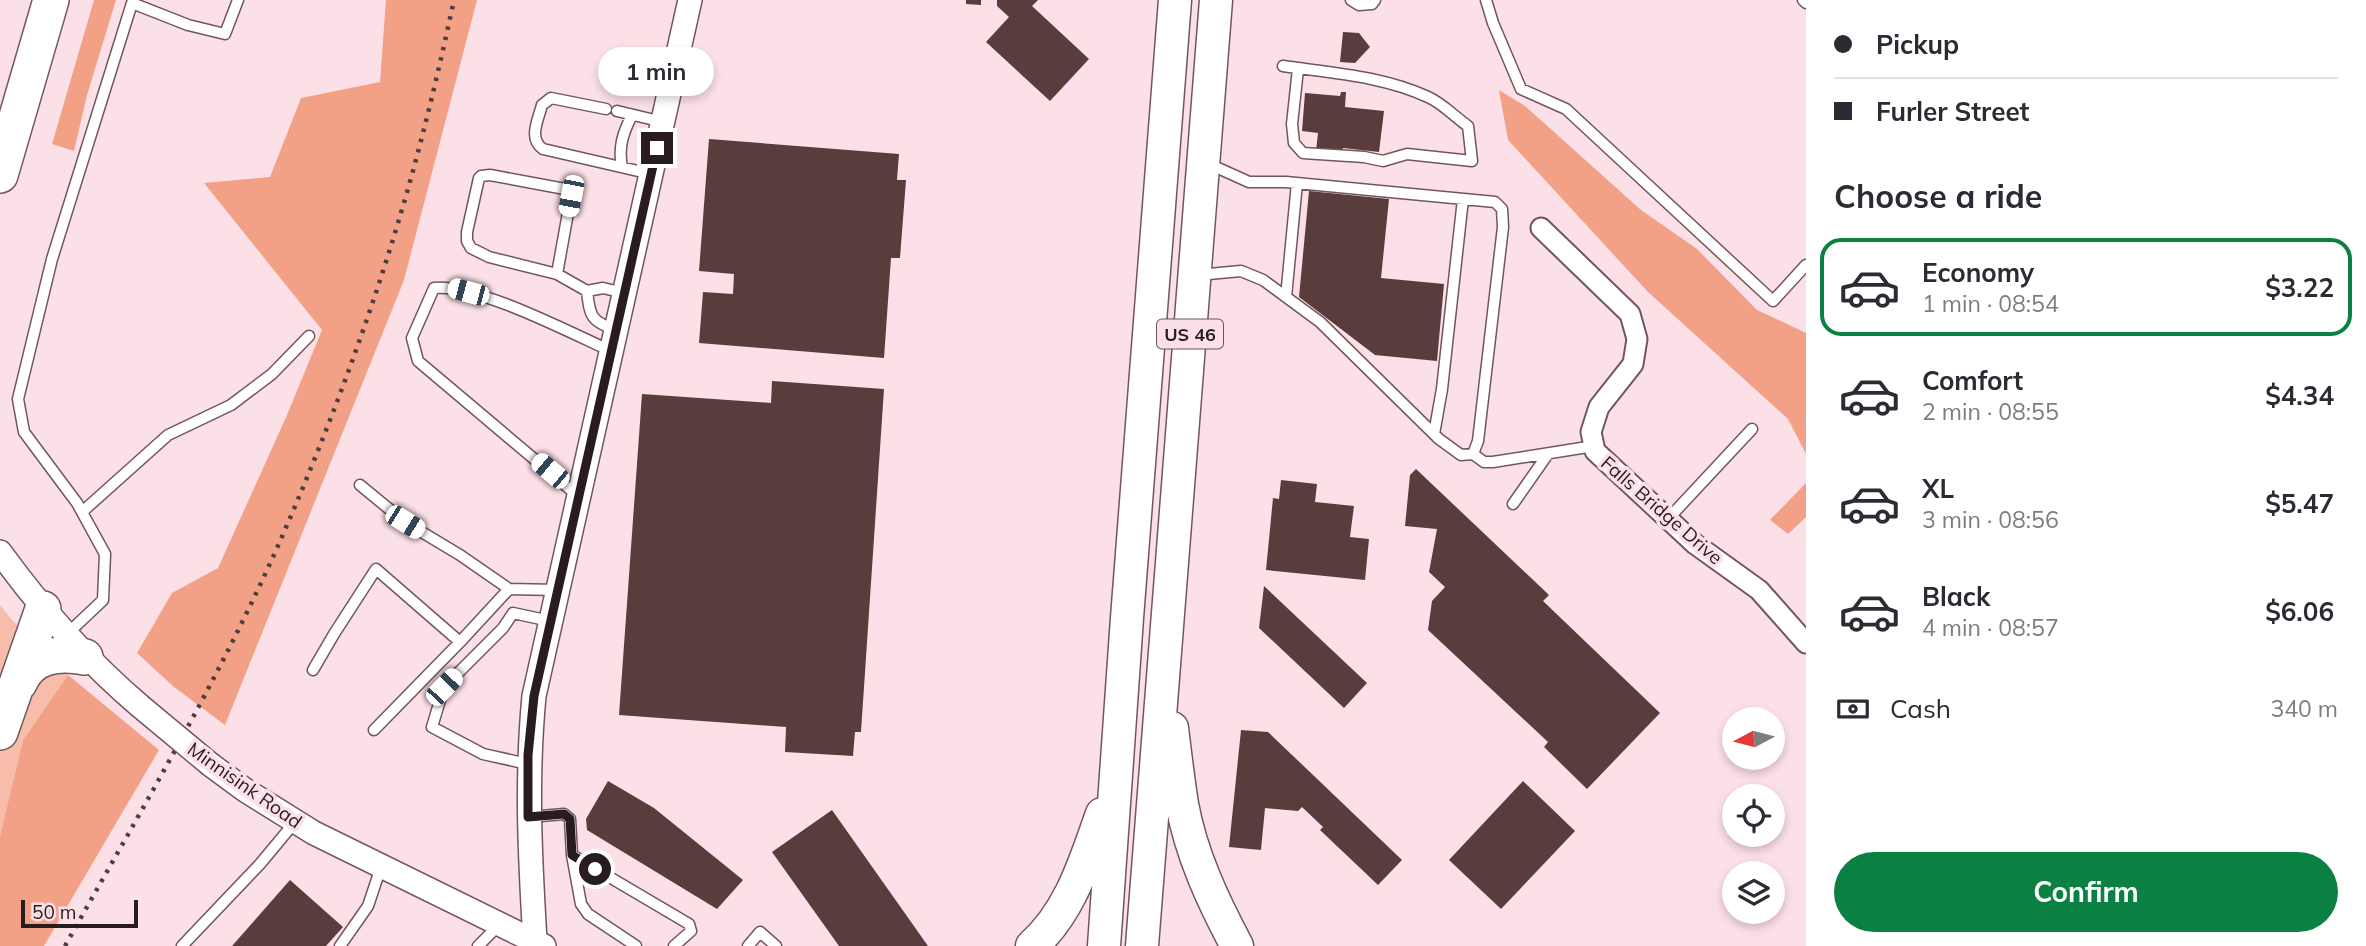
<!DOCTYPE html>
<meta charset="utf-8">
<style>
body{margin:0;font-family:Mulish,sans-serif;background:#f2f2f3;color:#2b2b33;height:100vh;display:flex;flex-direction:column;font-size:26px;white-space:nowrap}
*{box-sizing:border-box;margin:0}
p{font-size:23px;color:#7c7c81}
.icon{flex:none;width:38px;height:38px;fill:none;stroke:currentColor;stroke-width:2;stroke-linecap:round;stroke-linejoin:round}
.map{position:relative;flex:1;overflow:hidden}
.side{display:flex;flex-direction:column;background:#fff;width:560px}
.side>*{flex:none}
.banner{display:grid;align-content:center;height:154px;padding:0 28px;background:#fff}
.needle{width:46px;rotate:263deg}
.tools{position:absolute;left:1722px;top:707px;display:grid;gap:14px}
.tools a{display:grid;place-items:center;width:63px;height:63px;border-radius:50%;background:#fff;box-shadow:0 4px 10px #0003;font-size:35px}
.scale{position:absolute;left:21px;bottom:18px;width:117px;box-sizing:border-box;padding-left:7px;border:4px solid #281c1f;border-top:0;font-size:19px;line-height:24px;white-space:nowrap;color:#281c1f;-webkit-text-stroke:5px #fce0e7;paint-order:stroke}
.end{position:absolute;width:32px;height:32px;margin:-16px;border:9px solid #281c1f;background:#fff;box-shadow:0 0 0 4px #fff}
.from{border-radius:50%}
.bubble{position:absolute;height:49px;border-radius:24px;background:#fff;box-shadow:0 4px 10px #0003;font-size:23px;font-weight:700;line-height:49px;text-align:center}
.car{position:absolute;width:21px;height:42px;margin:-21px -10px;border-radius:9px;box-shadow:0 0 5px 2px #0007;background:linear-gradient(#fff 24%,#345 0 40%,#fff 0 76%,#345 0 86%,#fff 0)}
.banner b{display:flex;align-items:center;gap:24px;height:66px;font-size:26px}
.banner b+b{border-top:2px solid #e1e1e2}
.banner i{width:18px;height:18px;background:#2b2b33}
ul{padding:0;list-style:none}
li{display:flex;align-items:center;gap:21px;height:98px;margin:0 14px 10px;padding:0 14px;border:4px solid transparent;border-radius:21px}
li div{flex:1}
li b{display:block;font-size:26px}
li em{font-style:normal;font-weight:700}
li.selected{border-color:#0b8043}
li>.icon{width:63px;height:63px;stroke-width:1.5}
h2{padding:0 28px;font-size:32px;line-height:84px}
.pay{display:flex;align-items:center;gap:18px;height:77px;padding:0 28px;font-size:26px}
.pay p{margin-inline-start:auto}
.cta{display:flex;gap:14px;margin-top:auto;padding:14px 28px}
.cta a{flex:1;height:80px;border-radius:42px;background:#0b8043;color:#fff;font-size:28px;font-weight:700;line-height:80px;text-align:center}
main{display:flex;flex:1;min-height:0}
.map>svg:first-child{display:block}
.green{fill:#f8bdaa}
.forest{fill:#f2a086}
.building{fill:#593c3c}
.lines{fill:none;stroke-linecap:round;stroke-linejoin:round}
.service-casing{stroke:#73565d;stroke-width:13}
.minor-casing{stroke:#73565d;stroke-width:23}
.tertiary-casing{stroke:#73565d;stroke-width:26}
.trunk-casing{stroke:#73565d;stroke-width:35}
.motorway-casing{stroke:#73565d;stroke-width:38}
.service{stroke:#fff;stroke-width:10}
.minor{stroke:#fff;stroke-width:19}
.tertiary{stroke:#fff;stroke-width:23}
.trunk{stroke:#fff;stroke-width:32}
.motorway{stroke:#fff;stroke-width:35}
.rail{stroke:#4b3d40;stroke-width:4.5;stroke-dasharray:3.5 7;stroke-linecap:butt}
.tertiary-bridge-casing{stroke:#73565d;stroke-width:26;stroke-linecap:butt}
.tertiary-bridge{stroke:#fff;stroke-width:23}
.route{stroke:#281c1f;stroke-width:9}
.labels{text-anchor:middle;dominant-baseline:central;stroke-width:7;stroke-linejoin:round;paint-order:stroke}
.shield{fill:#fce0e7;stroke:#68575b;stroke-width:2}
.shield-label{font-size:18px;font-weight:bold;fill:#281c1f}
.street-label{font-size:19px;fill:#281c1f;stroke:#fce0e7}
</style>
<main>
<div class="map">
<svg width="1806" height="946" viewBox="0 0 1806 946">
<rect width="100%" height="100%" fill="#fce0e7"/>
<path class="green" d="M0,605L12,620L68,675L23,740L0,836Z"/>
<path class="forest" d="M94,0H116L87,95L74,151L52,144Z
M386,0H477L404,280L225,725L174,687L137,653L172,593L218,568L287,415L322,330L204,183L270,177L301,98L380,82Z
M1499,90L1525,106L1641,210L1697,249L1757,310L1806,333V454L1788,419L1648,292L1508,140Z
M1806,483V517L1788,534L1770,520Z
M68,675L159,750L44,946H0V836L23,740Z"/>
<path class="building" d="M966,0H981V5L966,4Z
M997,0H1038L1032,6L1089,59L1050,101L986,42L1009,17L997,6Z
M1343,32L1359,33L1370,47L1355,63L1340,62Z
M1341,92H1346L1345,107L1384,111L1379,152L1343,148L1342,154L1316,151L1318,133L1302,131L1305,93L1340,96Z
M709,139L899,154L897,180H906L900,258H891L884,358L699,343L703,292L733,294L734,274L699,271Z
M1309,191L1389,199L1381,278L1444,284L1437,361L1375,355L1299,297Z
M772,381L884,389L861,732H855L853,756L785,752L786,727L619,715L642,394L771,403Z
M1416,469L1549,595L1543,601L1660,713L1587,789L1544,747L1548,742L1428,630L1432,601L1445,587L1429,572L1437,529L1405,526L1410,475Z
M1281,480L1317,484L1315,502L1354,506L1350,537L1369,539L1365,580L1266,570L1273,498L1279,499Z
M1264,586L1367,683L1344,708L1259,628Z
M1241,730L1268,732L1402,860L1378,885L1320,830L1323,827L1302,807L1298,811L1265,808L1261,850L1229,847Z
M608,781L654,808L743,880L717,909L587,830L586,819Z
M1523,781L1575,831L1501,909L1449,860Z
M832,810L928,946H839L772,852Z
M290,880L343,927L326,946H232Z"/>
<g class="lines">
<g class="service-casing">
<path id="service" d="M1351,0L1359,5L1372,4L1375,0
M1486,0L1493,23L1521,89L1566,109L1773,301L1806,265
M1803,0L1806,3
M1283,66C1332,73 1383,76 1428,97C1442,103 1455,117 1468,126L1472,161L1407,154L1383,161L1364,157L1303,153L1294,143L1292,124L1298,69
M606,109L551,98L542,105C538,120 528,139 543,149L651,174
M617,111L663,122
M622,167C618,147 623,133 632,115
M557,274L571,196L565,189L490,175L481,176L479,178L467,232V241L471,248L489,257L557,274L587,291
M1198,275L1241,271L1263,280L1320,322L1439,439L1461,455L1473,454L1478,441L1503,227L1502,209L1495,202L1286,182H1249L1209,164
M1286,297L1297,183
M616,330C590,321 590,316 587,291L603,288L624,293
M1434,434L1442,389L1463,199
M1473,454L1484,462H1493L1594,446
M360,485L405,522L460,555L509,589L557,590
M578,496L418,361L412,338L434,288C475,283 571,333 611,351
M1513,504L1548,454
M82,512L168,435L231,405L272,374L309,336
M1668,519L1752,429
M66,635L103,600L105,554L77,503L24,432L18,399L52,259L132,3L188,25L225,34L238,0
M313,670L334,634L376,569L460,642L509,589
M374,730L460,642
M528,764L483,754L432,727L444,687L503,628L513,613L550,621
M529,817L564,814L570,819L572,855L689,924L691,931L674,946
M572,855L581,904L588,914L636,946
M182,946L260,864L295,822
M340,946L368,906L381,867
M478,946L500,924
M748,946L760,932L776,946"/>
</g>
<g class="minor-casing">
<path id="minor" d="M1541,228L1630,314L1637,339L1633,364L1599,407L1591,432L1595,451L1695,544L1759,590L1806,643"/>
</g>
<g class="tertiary-casing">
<path id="tertiary" d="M0,552C42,610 85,659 140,706
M211,765L245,790L314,833L544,946
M535,941C530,857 526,780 534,696L690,0"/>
</g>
<g class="trunk-casing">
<path id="trunk" d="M1172,728C1175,753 1178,779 1182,804C1191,854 1213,901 1237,946
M1032,946C1071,911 1085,861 1102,814
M1104,946L1127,618L1175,0
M1142,946L1216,0"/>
</g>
<g class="motorway-casing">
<path id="motorway" d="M0,175L51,0
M19,683C31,655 58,652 85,657
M0,732L43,609"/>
</g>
<use href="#service" class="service"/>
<use href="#minor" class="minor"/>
<use href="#tertiary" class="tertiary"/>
<use href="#trunk" class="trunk"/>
<use href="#motorway" class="motorway"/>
<path class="rail" d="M65,946C140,812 219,680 281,539C328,431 370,319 403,206C423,138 439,69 454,0"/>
<g class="tertiary-bridge-casing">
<path id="tertiary-bridge" d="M140,706L211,765"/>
</g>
<use href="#tertiary-bridge" class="tertiary-bridge"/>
</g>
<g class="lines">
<path class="route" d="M595,869L572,855L570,819L564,814L528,817V755L534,696L657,148"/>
</g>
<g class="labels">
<rect class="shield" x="1157" y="319.5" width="66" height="29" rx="5"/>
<g class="shield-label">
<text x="1190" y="334">US 46</text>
</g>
<g class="street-label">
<text transform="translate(1662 510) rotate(41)">Falls Bridge Drive</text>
<text transform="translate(245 785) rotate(35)">Minnisink Road</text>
</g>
</g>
</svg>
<div class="tools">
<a><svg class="needle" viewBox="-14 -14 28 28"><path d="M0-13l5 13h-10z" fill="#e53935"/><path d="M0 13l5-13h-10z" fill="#7c7c81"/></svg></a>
<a><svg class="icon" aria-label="locate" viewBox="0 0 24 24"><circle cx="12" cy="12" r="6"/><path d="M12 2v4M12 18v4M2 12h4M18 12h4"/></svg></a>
<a><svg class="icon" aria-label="layers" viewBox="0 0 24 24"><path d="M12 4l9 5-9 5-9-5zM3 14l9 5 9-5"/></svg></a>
</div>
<div class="scale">50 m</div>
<i class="end from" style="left:595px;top:869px"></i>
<i class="end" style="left:657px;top:148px"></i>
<div class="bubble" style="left:598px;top:47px;width:116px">1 min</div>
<i class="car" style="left:571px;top:196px;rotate:191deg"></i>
<i class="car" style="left:468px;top:292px;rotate:285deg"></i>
<i class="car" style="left:550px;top:471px;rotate:310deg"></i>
<i class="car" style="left:405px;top:522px;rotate:122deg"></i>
<i class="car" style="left:444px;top:687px;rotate:44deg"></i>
</div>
<section class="side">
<div class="banner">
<b><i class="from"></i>Pickup</b>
<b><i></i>Furler Street</b>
</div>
<h2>Choose a ride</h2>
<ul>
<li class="selected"><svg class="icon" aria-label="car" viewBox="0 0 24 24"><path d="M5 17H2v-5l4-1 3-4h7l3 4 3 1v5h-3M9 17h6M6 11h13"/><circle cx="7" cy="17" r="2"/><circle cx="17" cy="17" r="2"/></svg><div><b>Economy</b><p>1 min · 08:54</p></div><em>$3.22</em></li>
<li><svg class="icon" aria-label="car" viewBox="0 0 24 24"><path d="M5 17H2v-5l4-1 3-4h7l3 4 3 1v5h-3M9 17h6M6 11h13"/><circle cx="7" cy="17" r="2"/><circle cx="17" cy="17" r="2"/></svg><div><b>Comfort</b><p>2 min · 08:55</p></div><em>$4.34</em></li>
<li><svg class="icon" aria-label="car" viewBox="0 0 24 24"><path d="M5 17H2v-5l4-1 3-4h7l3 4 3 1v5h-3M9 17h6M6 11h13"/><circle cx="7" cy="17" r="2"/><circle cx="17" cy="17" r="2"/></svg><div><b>XL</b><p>3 min · 08:56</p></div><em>$5.47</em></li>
<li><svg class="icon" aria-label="car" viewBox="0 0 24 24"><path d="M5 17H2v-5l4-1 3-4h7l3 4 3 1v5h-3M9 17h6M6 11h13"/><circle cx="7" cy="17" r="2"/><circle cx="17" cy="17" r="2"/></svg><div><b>Black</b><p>4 min · 08:57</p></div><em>$6.06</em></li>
</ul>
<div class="pay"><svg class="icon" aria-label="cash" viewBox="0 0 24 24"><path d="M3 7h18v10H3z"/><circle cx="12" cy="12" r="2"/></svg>Cash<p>340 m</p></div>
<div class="cta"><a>Confirm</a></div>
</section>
</main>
